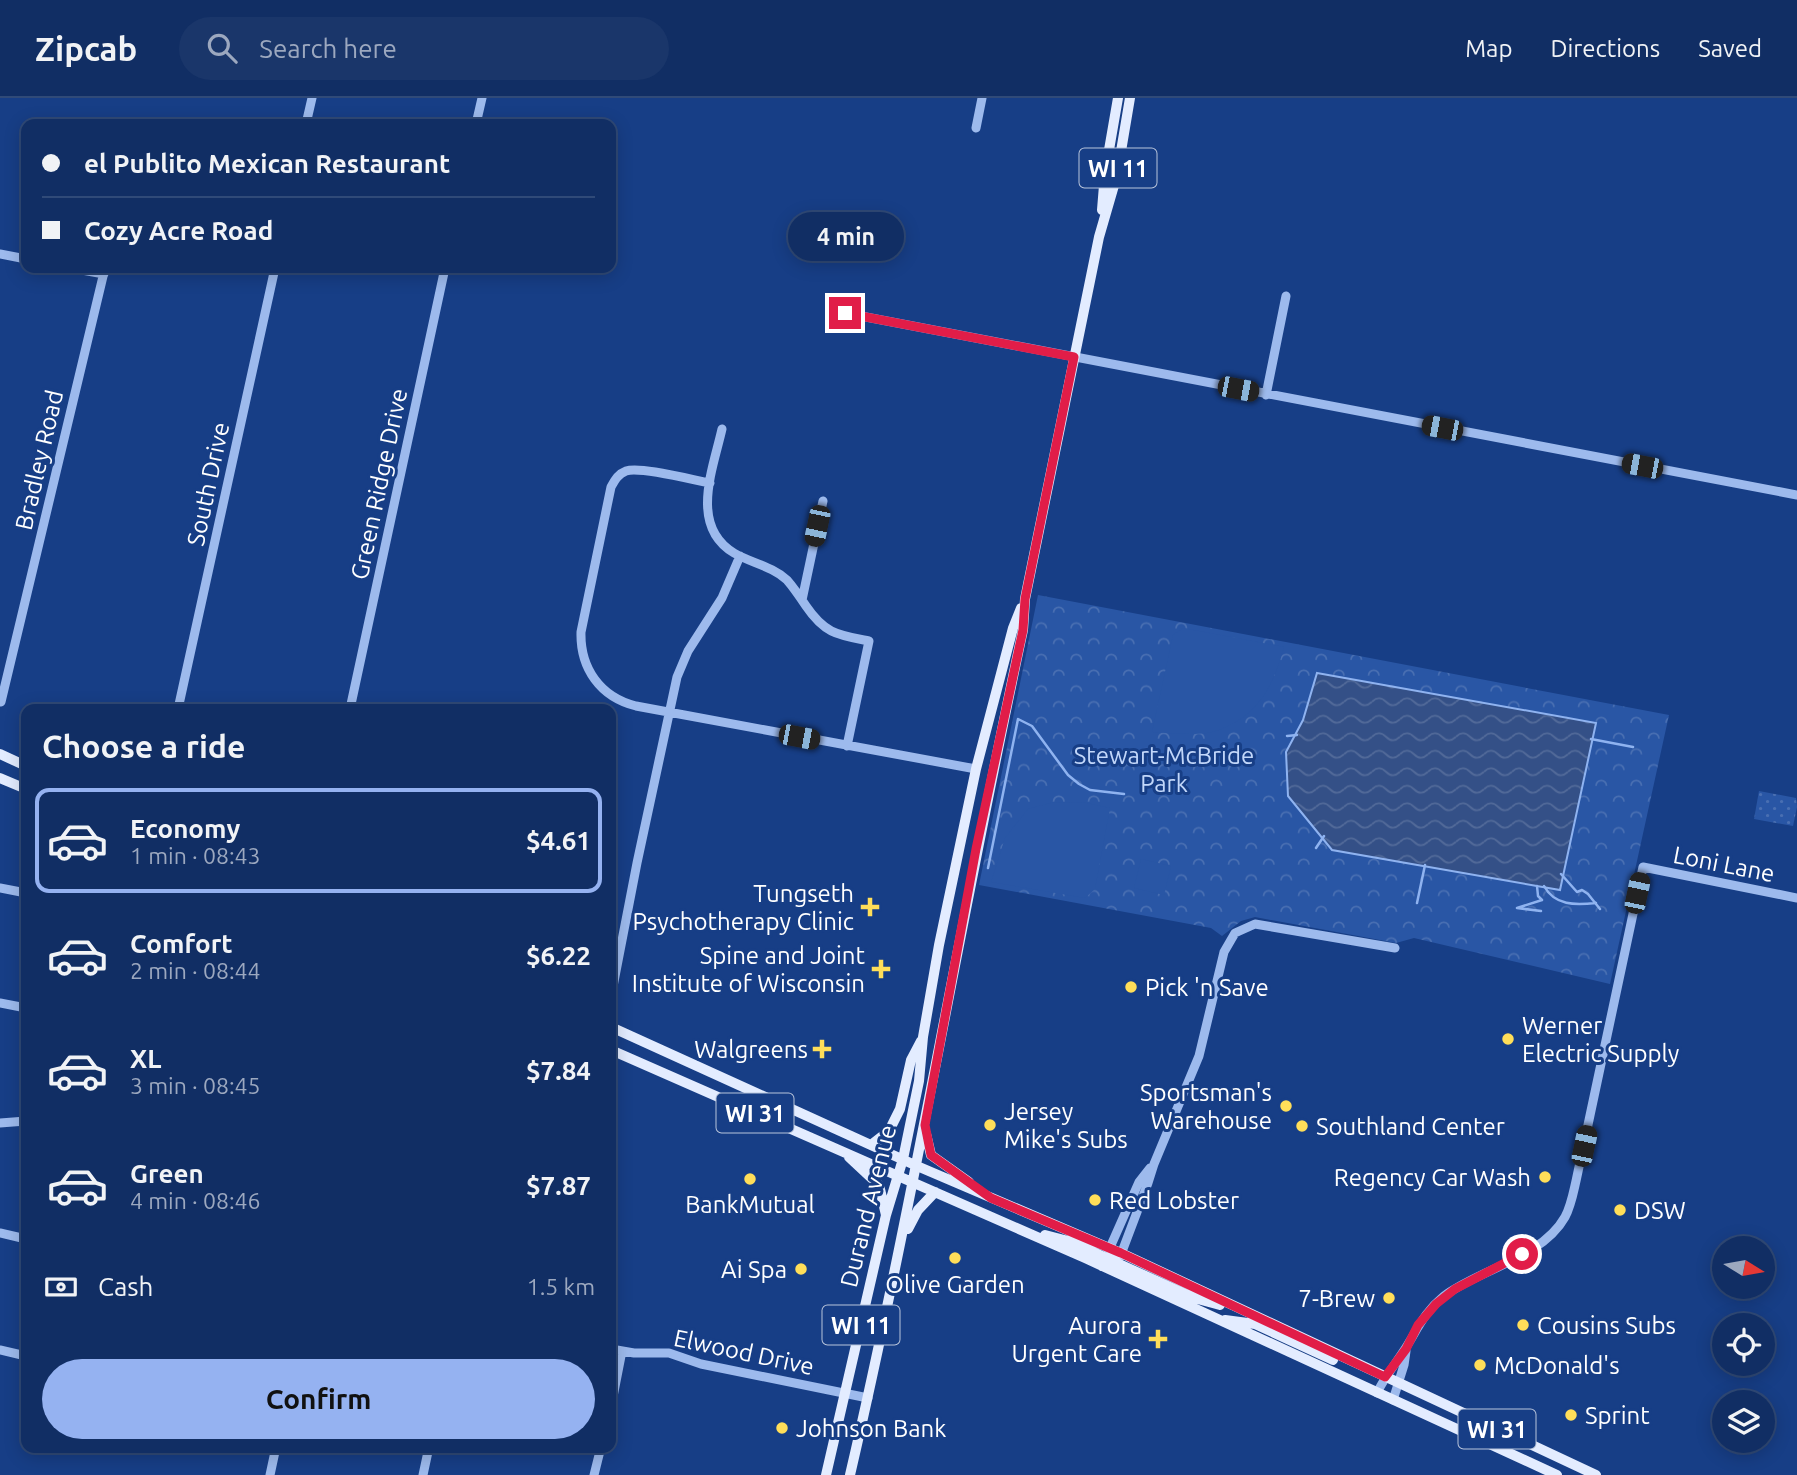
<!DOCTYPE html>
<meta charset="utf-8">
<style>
body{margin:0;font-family:Ubuntu,sans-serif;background:#1a366a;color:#f1f3f6;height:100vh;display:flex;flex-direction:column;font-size:26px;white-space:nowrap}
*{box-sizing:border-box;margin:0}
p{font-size:23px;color:#9ca8bf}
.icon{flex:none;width:38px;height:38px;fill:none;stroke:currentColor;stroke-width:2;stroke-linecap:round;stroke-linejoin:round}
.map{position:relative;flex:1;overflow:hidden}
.sheet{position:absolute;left:21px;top:606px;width:595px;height:749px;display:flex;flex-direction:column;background:#112e64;border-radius:14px;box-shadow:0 4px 18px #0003,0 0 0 2px #304a78}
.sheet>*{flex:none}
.hud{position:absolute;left:21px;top:21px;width:595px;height:154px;border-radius:14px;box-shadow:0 4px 18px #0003,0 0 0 2px #304a78;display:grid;align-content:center;height:154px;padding:0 21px;background:#112e64}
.needle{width:46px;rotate:101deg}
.fabs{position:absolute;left:1712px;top:1138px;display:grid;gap:14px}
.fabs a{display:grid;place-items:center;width:63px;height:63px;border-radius:50%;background:#112e64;box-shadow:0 4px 18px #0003,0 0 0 2px #304a78;font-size:35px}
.end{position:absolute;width:32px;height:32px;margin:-16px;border:9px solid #e11d48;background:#fff;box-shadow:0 0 0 4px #fff}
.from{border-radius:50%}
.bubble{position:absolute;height:49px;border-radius:24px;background:#112e64;box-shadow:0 4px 18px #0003,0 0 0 2px #304a78;font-size:23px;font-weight:700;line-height:49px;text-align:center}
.car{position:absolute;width:21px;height:42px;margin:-21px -10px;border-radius:9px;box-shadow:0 0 5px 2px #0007;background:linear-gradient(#222 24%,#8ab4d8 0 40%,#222 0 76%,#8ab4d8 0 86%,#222 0)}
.hud b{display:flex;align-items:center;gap:24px;height:66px;font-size:26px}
.hud b+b{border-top:2px solid #304a78}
.hud i{width:18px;height:18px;background:#f1f3f6}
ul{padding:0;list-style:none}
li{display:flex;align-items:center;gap:21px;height:105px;margin:0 14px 10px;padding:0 7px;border:4px solid transparent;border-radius:14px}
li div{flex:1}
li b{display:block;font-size:26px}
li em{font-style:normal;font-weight:700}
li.selected{border-color:#95b2f1}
li>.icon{width:63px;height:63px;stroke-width:1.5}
h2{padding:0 21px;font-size:32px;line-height:84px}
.pay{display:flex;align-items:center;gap:18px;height:77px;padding:0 21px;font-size:26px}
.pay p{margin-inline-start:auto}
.action{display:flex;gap:14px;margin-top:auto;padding:14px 21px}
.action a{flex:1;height:80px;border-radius:42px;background:#95b2f1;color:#111;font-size:28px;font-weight:700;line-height:80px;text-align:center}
header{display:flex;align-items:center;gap:42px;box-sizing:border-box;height:98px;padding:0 35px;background:#112e64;border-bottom:2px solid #304a78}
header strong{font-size:33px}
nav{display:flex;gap:38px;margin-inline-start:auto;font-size:24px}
.search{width:490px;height:63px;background:#1a366a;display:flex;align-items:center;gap:18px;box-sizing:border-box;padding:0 24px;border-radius:38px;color:#9ca8bf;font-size:26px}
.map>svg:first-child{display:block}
.grass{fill:url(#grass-dots)}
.forest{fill:url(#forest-crowns)}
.garden{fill:#2956a5}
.water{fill:url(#water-waves);stroke:#8fb3f0;stroke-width:2}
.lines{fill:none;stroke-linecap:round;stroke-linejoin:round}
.stream{stroke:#8fb3f0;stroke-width:2.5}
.minor{stroke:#9dbaed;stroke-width:9}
.major{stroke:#e3ecff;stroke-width:10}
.route{stroke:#e11d48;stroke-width:9}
.poi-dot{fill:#ffde59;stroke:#173e86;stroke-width:2.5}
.labels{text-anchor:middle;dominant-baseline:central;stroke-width:6;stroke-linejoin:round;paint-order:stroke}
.shield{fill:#173e86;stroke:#b9c5db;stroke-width:2}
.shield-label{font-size:23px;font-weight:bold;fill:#fff}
.street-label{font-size:24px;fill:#fff;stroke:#173e86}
.park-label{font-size:24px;fill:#c2d7fa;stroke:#173e86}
.poi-label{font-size:24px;fill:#fff;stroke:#173e86;text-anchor:start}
</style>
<header>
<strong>Zipcab</strong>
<div class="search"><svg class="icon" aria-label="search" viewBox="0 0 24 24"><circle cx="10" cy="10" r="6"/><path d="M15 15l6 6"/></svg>Search here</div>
<nav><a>Map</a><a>Directions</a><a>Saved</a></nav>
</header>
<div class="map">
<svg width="1797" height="1377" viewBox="0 0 1797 1377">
<defs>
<pattern id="grass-dots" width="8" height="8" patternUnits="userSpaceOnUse" patternTransform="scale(1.75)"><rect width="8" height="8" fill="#2956a5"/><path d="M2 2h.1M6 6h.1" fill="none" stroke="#496fb2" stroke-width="1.8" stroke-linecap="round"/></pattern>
<pattern id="forest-crowns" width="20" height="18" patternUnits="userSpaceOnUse" patternTransform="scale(1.75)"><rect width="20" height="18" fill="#2956a5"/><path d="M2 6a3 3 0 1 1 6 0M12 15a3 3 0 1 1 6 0" fill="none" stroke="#496fb2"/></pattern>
<pattern id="water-waves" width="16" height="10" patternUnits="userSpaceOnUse" patternTransform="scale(1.75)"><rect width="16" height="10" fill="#345087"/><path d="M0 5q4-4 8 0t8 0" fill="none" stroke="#526a99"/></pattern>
</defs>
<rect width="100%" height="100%" fill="#173e86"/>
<path class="grass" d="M1759,693L1796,700L1797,709L1793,728L1754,721Z"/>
<path class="forest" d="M1038,497L1669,617L1610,886L1414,840L1396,845L1255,819L1241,823L1222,838L1211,830L979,787Z"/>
<path class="garden" d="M1183,530L1284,549C1273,588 1259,617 1219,632C1200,639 1172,635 1152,634L1173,537Z
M1054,704L1087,705L1110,710L1095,791L1085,800L991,784L1005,740L1028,711Z
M1141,761L1171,768L1164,797L1134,790Z"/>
<path class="water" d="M1317,575L1596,625L1560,792L1332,752L1288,698L1286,654L1303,622Z"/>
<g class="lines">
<path class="stream" d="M1287,638L1297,637
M1591,641L1633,649
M1316,750L1324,738
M988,770L1018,621L1032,628L1068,677L1079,686L1090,692L1124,696
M1561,776L1577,794L1582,792L1588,796L1600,811
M1537,788L1538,798L1542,802L1517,810L1541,813
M1544,788C1555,808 1575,807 1596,805
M1417,805L1425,767"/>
<path class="minor" d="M306,26L312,0
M476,26L482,0
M976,30L982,0
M0,156L26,161
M71,170L104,176
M845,215L1797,397
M1266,297L1286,198
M722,331C713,371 689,428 734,455C751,465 772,468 787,482C794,490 800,499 806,508C825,536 838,537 869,543L847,648
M710,385C693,382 640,368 626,373C618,376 615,382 611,389L581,534C580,570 600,599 636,608L976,671
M802,502L823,403
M1,604L105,170
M178,611L275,170
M350,611L445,170
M0,790L26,795
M611,899L637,765L677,579L688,553L722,500L740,458
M0,905L26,910
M0,1025L26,1023
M0,1135L26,1141
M1108,1154L1139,1084L1150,1070
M1120,1159L1148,1085L1154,1066L1199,958L1224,854L1235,835L1255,826L1395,850
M611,1251L634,1255H669L701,1266L868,1300
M0,1252L26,1258
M1377,1295C1384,1280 1394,1268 1403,1254C1417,1233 1423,1215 1444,1198C1480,1171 1542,1160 1565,1119C1571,1108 1573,1096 1576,1083L1643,769L1797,800
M1393,1302L1404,1267L1406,1253
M611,1309L622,1253
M270,1377L276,1349
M423,1377L429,1349
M594,1377L601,1349"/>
<path class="major" d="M1102,112L1105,75L1118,0
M0,656L26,668
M0,680L26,691
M611,929L917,1068L1121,1155L1596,1377
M611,952L1085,1160L1557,1377
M926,1036L931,1057L969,1084
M871,1047L889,1033L900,1011L911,962L921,943
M849,1059L879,1087L886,1117
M908,1131L918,1112L935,1094
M1045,1137L1072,1144L1106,1160L1121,1155
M1102,1168L1117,1165L1194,1200L1220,1207
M1225,1222L1255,1226L1333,1262
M826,1377L886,1117L903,1061L919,983L923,939L939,847L976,671L1013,530L1021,510
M850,1377C915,1097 962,813 1023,532L1025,501L1099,139L1117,77L1130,0"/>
</g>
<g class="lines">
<path class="route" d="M845,215L1074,259L1025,501L1023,532L976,751L925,1027L931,1057L991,1100L1121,1155L1385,1279L1406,1251L1418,1227L1436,1206L1455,1191L1522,1156"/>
</g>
<g class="poi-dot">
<path d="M866.5 798.5h7v7h7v7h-7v7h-7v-7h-7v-7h7z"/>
<path d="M877.5 860.5h7v7h7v7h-7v7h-7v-7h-7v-7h7z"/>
<circle cx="1131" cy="889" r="7"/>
<circle cx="1508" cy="941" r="7"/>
<path d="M818.5 940.5h7v7h7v7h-7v7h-7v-7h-7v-7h7z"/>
<circle cx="1286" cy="1008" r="7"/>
<circle cx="990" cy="1027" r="7"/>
<circle cx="1302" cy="1028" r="7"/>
<circle cx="1545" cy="1079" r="7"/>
<circle cx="750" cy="1081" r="7"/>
<circle cx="1095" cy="1102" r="7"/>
<circle cx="1620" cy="1112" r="7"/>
<circle cx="955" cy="1160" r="7"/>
<circle cx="801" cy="1171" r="7"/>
<circle cx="1389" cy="1200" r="7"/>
<circle cx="1523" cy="1227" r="7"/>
<path d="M1154.5 1230.5h7v7h7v7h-7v7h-7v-7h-7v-7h7z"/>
<circle cx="1480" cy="1267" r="7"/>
<circle cx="1571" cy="1317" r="7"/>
<circle cx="782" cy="1330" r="7"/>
</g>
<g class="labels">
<g class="shield">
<rect x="1079.5" y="50.5" width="77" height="39" rx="5"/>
<rect x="716.5" y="995.5" width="77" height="39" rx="5"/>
<rect x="822.5" y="1207.5" width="77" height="39" rx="5"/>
<rect x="1458.5" y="1311.5" width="77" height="39" rx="5"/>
</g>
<g class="shield-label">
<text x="1118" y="70">WI 11</text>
<text x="755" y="1015">WI 31</text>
<text x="861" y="1227">WI 11</text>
<text x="1497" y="1331">WI 31</text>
</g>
<g class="street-label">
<text transform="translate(39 362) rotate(-77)">Bradley Road</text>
<text transform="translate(208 386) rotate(-78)">South Drive</text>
<text transform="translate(379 386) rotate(-78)">Green Ridge Drive</text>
<text transform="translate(1724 766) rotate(11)">Loni Lane</text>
<text transform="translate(868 1108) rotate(-76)">Durand Avenue</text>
<text transform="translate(744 1254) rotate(12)">Elwood Drive</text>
</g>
<g class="park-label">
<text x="1164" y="657">Stewart-McBride<tspan x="1164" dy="28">Park</tspan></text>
</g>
<g class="poi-label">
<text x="854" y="795" text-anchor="end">Tungseth<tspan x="854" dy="28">Psychotherapy Clinic</tspan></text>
<text x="865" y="857" text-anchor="end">Spine and Joint<tspan x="865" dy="28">Institute of Wisconsin</tspan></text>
<text x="1145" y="889">Pick 'n Save</text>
<text x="1522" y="927">Werner<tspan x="1522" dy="28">Electric Supply</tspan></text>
<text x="808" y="951" text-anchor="end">Walgreens</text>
<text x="1272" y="994" text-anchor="end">Sportsman's<tspan x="1272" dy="28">Warehouse</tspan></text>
<text x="1004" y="1013">Jersey<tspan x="1004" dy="28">Mike's Subs</tspan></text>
<text x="1316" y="1028">Southland Center</text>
<text x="1531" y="1079" text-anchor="end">Regency Car Wash</text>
<text x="1109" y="1102">Red Lobster</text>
<text x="750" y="1106" text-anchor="middle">BankMutual</text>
<text x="1634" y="1112">DSW</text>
<text x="787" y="1171" text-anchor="end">Ai Spa</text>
<text x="955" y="1186" text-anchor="middle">Olive Garden</text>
<text x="1375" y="1200" text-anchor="end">7-Brew</text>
<text x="1142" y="1227" text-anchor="end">Aurora<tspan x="1142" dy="28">Urgent Care</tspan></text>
<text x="1537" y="1227">Cousins Subs</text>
<text x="1494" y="1267">McDonald's</text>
<text x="1585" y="1317">Sprint</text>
<text x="796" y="1330">Johnson Bank</text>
</g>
</g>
</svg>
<div class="fabs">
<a><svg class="needle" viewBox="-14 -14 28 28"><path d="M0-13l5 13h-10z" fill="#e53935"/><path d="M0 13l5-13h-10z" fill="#9ca8bf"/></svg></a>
<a><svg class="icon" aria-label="locate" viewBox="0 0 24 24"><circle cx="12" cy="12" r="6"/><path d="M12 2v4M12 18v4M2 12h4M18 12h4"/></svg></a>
<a><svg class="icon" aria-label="layers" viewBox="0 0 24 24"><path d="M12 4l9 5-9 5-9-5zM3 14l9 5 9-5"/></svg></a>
</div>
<i class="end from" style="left:1522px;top:1156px"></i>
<i class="end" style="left:845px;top:215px"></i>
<div class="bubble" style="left:788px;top:114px;width:116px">4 min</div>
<i class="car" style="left:1238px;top:291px;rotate:101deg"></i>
<i class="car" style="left:1442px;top:330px;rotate:281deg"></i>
<i class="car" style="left:1642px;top:368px;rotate:281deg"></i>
<i class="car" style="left:817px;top:428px;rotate:192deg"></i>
<i class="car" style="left:799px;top:639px;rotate:101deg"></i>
<i class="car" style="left:1637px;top:795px;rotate:12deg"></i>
<i class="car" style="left:1584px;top:1048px;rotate:12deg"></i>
<div class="hud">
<b><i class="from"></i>el Publito Mexican Restaurant</b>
<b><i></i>Cozy Acre Road</b>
</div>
<section class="sheet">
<h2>Choose a ride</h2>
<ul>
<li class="selected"><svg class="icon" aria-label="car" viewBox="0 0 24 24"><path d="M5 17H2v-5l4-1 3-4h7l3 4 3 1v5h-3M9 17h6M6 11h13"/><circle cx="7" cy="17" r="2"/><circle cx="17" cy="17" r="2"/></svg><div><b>Economy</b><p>1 min · 08:43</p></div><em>$4.61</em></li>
<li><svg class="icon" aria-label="car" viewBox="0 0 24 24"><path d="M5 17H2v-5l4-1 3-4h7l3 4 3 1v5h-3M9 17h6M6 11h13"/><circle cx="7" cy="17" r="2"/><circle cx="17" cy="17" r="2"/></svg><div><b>Comfort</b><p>2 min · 08:44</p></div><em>$6.22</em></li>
<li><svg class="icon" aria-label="car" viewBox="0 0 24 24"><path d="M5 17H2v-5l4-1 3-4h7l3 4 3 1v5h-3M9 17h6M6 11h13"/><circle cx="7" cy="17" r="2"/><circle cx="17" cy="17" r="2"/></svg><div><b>XL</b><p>3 min · 08:45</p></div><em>$7.84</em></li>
<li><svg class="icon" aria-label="car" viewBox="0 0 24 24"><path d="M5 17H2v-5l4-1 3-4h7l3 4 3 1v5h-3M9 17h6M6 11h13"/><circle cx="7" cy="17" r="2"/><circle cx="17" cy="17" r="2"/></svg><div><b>Green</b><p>4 min · 08:46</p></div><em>$7.87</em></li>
</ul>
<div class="pay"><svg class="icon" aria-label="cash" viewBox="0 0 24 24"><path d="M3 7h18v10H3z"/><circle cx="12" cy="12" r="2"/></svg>Cash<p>1.5 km</p></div>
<div class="action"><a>Confirm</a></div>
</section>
</div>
